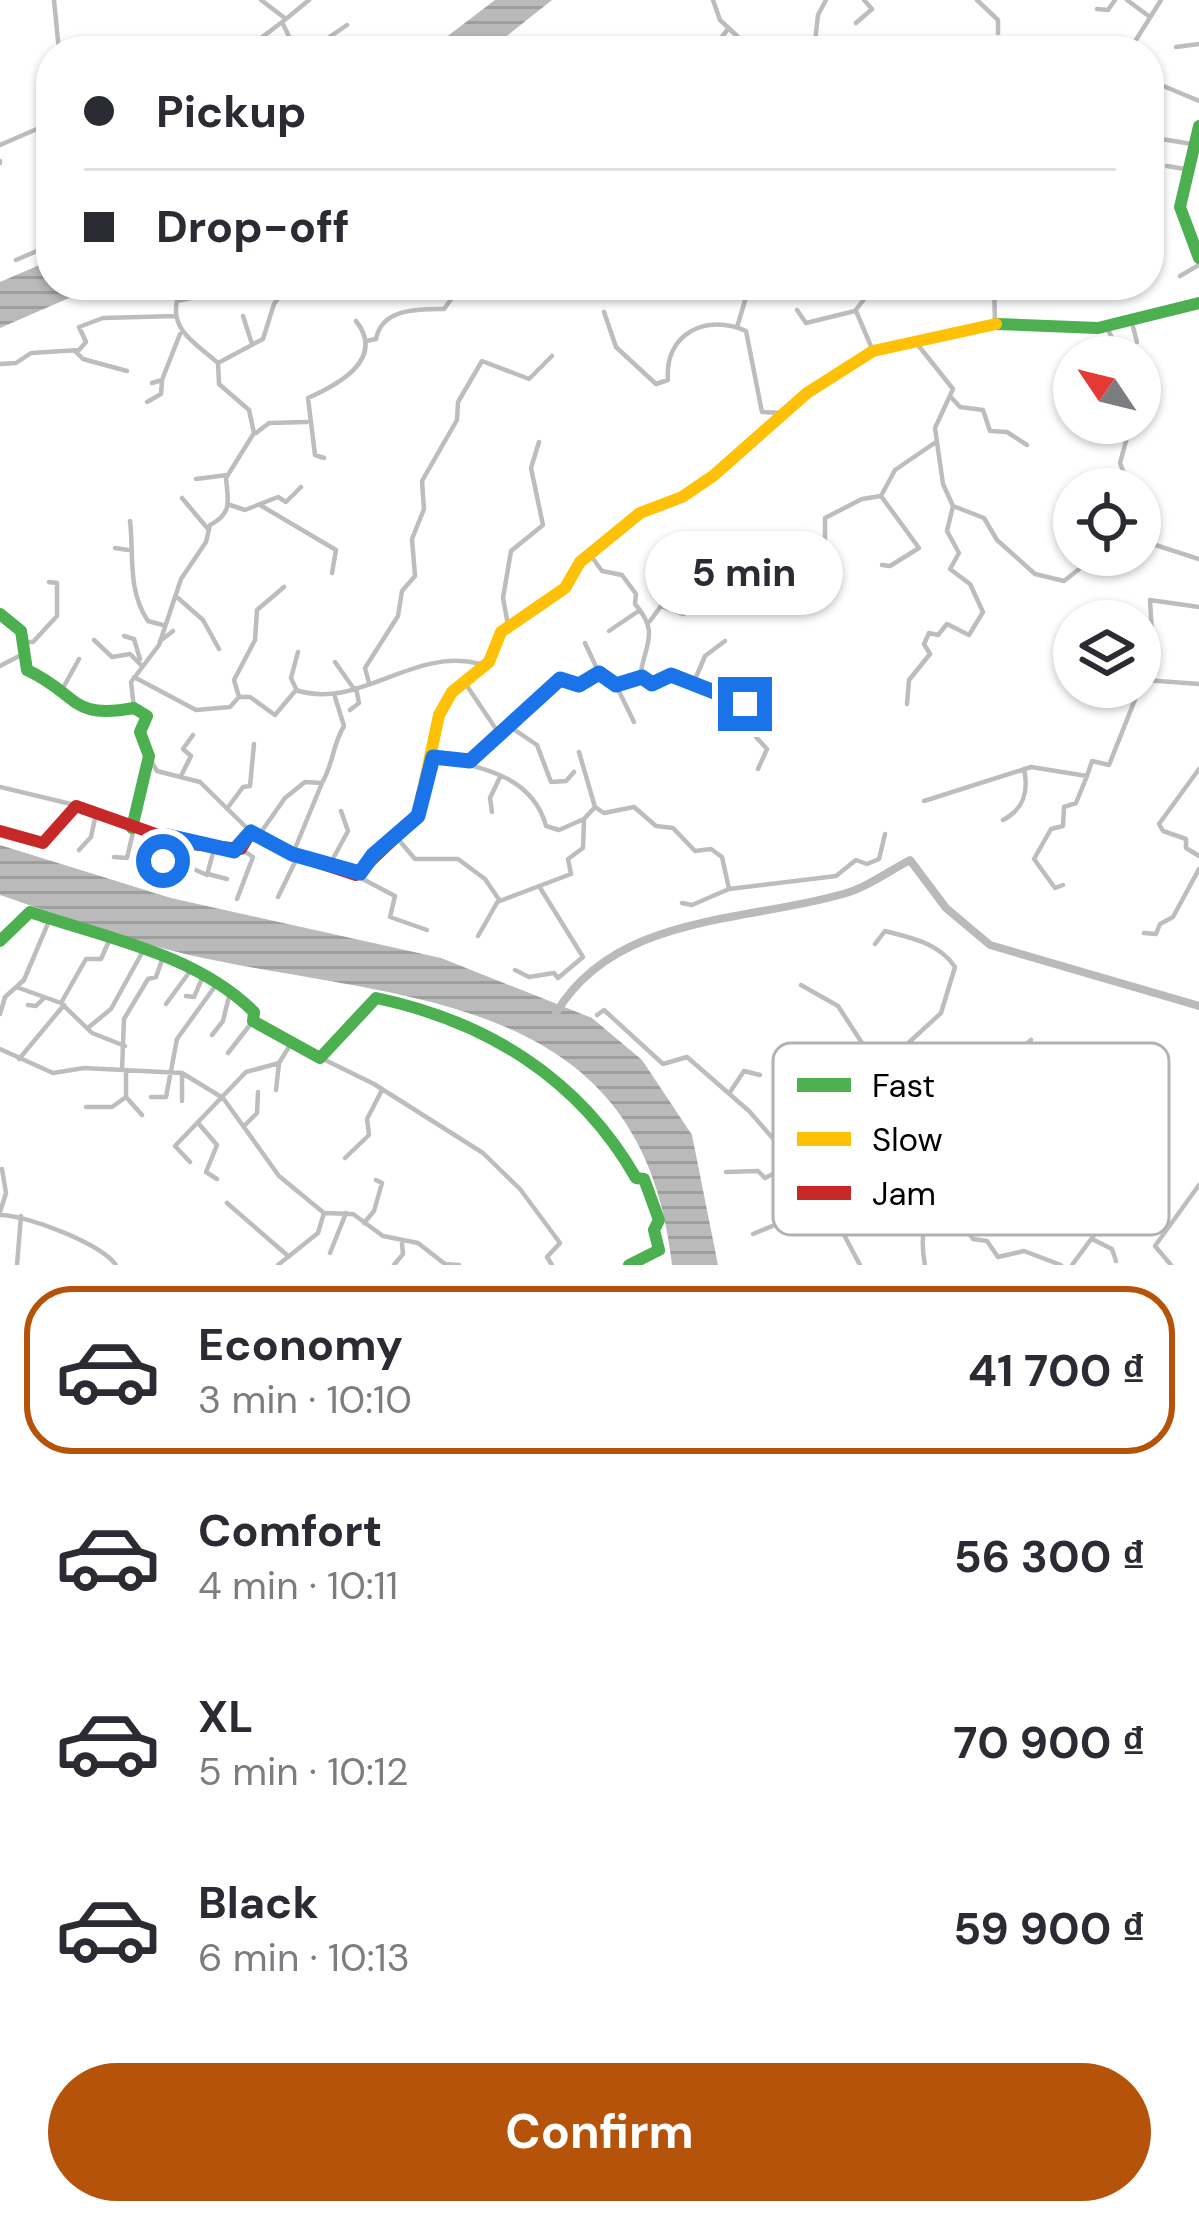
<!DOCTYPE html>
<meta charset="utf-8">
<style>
body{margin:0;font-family:"DM Sans",sans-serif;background:#f7f7f7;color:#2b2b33;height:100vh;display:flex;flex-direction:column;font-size:45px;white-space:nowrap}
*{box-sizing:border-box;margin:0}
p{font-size:39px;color:#7c7c81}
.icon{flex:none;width:66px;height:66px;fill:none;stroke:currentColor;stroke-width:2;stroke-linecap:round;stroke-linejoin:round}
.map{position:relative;height:1265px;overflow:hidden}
.side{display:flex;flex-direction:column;background:#fff;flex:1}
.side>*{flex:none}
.guide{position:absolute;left:36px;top:36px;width:1128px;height:264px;border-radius:48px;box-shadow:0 3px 9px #0004;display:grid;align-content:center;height:264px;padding:0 48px;background:#fff}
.needle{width:78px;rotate:305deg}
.controls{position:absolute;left:1053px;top:336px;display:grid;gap:24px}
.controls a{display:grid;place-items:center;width:108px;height:108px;border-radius:50%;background:#fff;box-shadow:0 3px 9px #0004;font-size:60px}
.end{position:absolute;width:54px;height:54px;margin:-27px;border:15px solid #1a73e8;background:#fff;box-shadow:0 0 0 6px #fff}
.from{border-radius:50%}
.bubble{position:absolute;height:84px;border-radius:42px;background:#fff;box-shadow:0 3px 9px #0004;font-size:39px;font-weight:700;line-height:84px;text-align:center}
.guide b{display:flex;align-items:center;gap:42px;height:114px;font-size:45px}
.guide b+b{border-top:3px solid #e1e1e2}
.guide i{width:30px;height:30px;background:#2b2b33}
ul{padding:21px 0 0;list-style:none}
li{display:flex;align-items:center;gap:36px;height:168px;margin:0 24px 18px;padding:0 24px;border:6px solid transparent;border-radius:48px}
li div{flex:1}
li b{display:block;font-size:45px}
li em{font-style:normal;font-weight:700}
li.active{border-color:#b45309}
li>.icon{width:108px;height:108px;stroke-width:1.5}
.action{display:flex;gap:24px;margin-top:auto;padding:24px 48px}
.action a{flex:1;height:138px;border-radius:72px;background:#b45309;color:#fff;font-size:48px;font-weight:700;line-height:138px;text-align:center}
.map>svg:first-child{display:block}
.water{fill:url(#water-rules)}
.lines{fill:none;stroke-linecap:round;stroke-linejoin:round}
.river{stroke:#bababa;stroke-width:8}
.street{stroke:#bdbdbd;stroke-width:4.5}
.fast{stroke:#4caf50;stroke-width:12}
.slow{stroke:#ffc107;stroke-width:12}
.jam{stroke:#c62828;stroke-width:12}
.route{stroke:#1a73e8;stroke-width:15}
.key{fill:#fff;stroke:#b2b2b2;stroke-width:3}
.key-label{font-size:33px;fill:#000}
</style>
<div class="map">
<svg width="1199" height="1265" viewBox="0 0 1199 1265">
<defs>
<pattern id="water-rules" width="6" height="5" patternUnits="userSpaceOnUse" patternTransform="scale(3)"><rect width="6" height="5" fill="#bababa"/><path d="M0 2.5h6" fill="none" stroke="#9e9e9e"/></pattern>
</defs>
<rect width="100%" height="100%" fill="#fff"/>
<path class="water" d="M495,0H552L488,51H428Z
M51,260V285H99L0,328V282Z
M0,845L171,898L441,958L592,1018L642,1060L692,1135L718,1265H672C644,1002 424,1002 218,961C144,947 71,919 0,895Z"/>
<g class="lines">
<path class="river" d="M556,1013C615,914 746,922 843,894C866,888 889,871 910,860L946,908L990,945L1199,1006"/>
<path class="street" d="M54,0L59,51
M713,0L720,20L753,51
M977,0L998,20V33
M1127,0L1150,17
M1097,9L1108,10L1115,0
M286,19L309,0
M282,22L296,51
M856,23L872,9L864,0
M1176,47L1199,44
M244,51L286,19L261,0
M309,51L347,25
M711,51L728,29
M814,51L818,15L826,0
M1129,51L1161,0
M1149,80L1199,101
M1149,137L1192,144
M0,145L51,123
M0,161V163
M1167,166L1185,169
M16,260L51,245
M1180,276L1199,265
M333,285L340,291
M994,285L995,321
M797,310L806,323L855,311L875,285
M856,311L873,351
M604,312L616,347L656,384L668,380C664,334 706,313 746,331L762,412L782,413
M243,316L252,344
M1131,319L1137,342
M1106,326L1122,357
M737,327L747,294L764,285
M366,341L376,339C382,308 419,309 444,309L457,291
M75,351L83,359L127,371
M218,363L263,339L274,304L288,285
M0,364L16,363L31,353L79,350L86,342L79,327L103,318L175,316
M152,383L162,380L180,334
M950,396L960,407L983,410L990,431L1007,432L1027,445
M147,402L161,394L162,381
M256,433L269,423L307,422
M324,458L315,455L308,398C335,386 387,360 356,321
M196,479L227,475
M1130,489L1120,463L1131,423
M881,496L919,548L890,566L882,565
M182,498L208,529
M230,505L245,510L278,497L286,502L301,487
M260,505L336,550L332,573
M953,506L984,518L997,540L1035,574L1064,581L1083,566H1097L1104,555
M130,521C134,554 127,590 148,621L163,625
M1140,540L1199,559
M115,548L128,550
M591,556L602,571L622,575L636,594L635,604C660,633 645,643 640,677
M178,598L203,620L219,649
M803,603L825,599V518L862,499L881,496L895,470L936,442
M650,621L661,606L683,614L694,608
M508,625L503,598L511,551L543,525L531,468L539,442
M609,631L640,610
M124,636L134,639L140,659
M94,640L112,657L130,654L141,665
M160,641L173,631
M22,642H33L57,616V583L49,582
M585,643L599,673
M335,662L354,689
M0,666L21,655
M134,677L196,710L230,707L239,697L234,680L255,640L257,610L284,587
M1145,680L1199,684
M369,683L365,668L398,616L402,591L415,576L412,539L424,509L422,481L457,420L458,402L482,361L529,379L552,356
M465,683L498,732
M693,684L705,656L725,641
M616,685L634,722
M1141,685L1153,651L1150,600L1199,607
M63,688L79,659
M297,691L291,678L298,652
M239,697H250L275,715L296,690C359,711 413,646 480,664
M907,704L909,680L930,654L924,644L929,633L938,635L947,624L969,635L983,612L970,584L950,569L959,553L947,531L953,506L943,484L935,428L953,389L914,340
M134,708L131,682L159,645L181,579L206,542L210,525C233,513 228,501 226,478L254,433L249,410L219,384L218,363C198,345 170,331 177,301L223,291L226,285
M350,710L359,703L356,688
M506,724L537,745L551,782L566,781L574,772
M434,757C478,767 532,774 546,826L559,830L584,819L595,807L579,752
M150,759L157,771L200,782L251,832
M470,761L558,679L577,686L599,673L616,685L642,677L652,684L671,675L749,705L756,737L767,749L758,769
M1199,769L1159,824L1163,831L1186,839V848L1199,856
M181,776L191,756L183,749L193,735
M0,787L75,805
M924,801L1031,767L1087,776L1092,761L1109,765L1140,687
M229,806L243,787L250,786L254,744
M595,807L604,813L634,807L656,826L673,828L695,851L711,849L722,857L729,889L836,876L856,860L867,864L879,859L885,834
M492,812L490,798L500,777
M1003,820C1024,809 1029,792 1024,769
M259,835L285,798L305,782L322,783C334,762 332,746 344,726L335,697
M398,839L415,859H458L485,879L500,901L571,874L568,859L583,848L584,819
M167,842L162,876L175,881
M79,850L91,837L96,814
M294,851L322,783
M114,857L127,858L134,828
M182,864L207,875L214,849
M329,866L348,831L341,811
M208,874L227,879
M355,875L395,896L390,917L427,930
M1063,885L1055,888L1034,859L1051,829L1063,826L1064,807L1076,803L1087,776
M278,897L298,856
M237,899L253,857L241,849
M682,903L692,905L729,889
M1144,933L1156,934L1160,924L1173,917L1199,869
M478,936L498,901
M875,944L885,931C912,938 939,943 955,967L941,1013L905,1046L906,1053
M515,970L529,977L554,973L558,978L583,957L539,886
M801,985L838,1006L875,1063
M19,988L61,1003L92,1033L125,1046
M186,996L194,997L204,974
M61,1003L86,959H101L109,941
M166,1004L191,970
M28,1005L36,1006L43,999
M0,1014L5,997L24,980L49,921
M597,1015L604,1010L663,1064L687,1057L749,1111L824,1197L860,1265
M89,1027L111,1009L143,951
M212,1035L223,1021L230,992
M0,1049L53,1073L84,1068L182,1073L223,1098L279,1176L324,1213L318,1233L278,1265
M228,1053L253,1021
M19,1059L64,1005
M323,1059L374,1084L483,1153L520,1189L560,1243L547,1257L552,1265
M122,1070L124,1019L148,979L156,977L162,960
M126,1070V1097L142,1115
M182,1073V1101
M276,1090L279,1063
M945,1091L949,1071
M730,1092L744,1071L760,1075
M151,1097H166L177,1039L216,985
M86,1107H112L126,1097
M938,1112L975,1124
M199,1124L217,1145L206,1172L217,1179
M244,1126L257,1113L258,1092
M882,1132L878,1150L899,1154L901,1162
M943,1135L958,1119
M345,1158L369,1135L367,1119L382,1090
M190,1162L175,1146L246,1072L279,1063L290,1045
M980,1166L1024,1158L1034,1172L1031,1180
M796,1171L818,1157L837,1120L856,1110L863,1085L884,1057C935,1043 1038,1128 1100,1142L1104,1133L1128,1127L1145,1097L1112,1071
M882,1171L898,1188
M726,1172L758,1171L765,1178L781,1170L800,1175
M851,1178L857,1164L851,1149
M227,1203L287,1255
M0,1212L6,1193L2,1169
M324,1213L353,1214L383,1236L418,1243L445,1264L459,1265
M0,1215C28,1215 101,1244 116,1265
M364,1223L374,1211L382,1183L376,1180
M753,1234L806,1212L818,1190L901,1162L928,1174L973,1239L987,1241L998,1257L1024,1251L1061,1265
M1092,1239L1112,1249L1116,1261
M330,1253L346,1213
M17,1265L21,1216
M394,1265L403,1254L402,1244
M925,1265C915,1212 937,1193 980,1166C968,1119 993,1071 1031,1040
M1072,1265L1103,1223L1096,1218L1099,1206
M1171,1265L1155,1246L1199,1185"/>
<path class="fast" d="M1199,126L1180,207L1199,258
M996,324L1098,328L1199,303
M0,614L21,631L27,670C79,694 69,720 134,708L147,716L140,732L149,756L132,828
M0,941L30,912C106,938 196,954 254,1012L253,1021L320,1058L376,998C486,1021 579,1078 636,1178L644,1179L659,1220L654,1230L659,1250L629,1265"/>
<path class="slow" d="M422,795L439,715L452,692L489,662L501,632L565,588L580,562L640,513L682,497L713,476L807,393L873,351L996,324"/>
<path class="jam" d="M0,831L43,843L76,806L181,843L241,849L251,832L292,854L356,875L418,816L422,795"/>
</g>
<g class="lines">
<path class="route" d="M163,861L168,836L234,851L251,832L292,854L360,873L373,855L418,816L433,757L470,761L560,679L579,685L599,673L616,685L642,677L652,684L671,675L745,704"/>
</g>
<rect x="773" y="1043" width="396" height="192" rx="18" class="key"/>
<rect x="797" y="1078" width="54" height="14" fill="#4caf50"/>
<rect x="797" y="1132" width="54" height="14" fill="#ffc107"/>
<rect x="797" y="1186" width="54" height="14" fill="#c62828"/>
<g class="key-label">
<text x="872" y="1097">Fast</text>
<text x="872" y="1151">Slow</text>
<text x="872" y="1205">Jam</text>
</g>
</svg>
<div class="controls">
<a><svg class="needle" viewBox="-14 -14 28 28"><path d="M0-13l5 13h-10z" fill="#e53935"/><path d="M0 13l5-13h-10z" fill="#7c7c81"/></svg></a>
<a><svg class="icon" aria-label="locate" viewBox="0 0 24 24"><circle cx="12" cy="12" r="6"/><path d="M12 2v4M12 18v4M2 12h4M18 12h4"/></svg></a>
<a><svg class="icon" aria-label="layers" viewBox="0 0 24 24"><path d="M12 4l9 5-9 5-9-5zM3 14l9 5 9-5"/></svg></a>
</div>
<i class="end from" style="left:163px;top:861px"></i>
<i class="end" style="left:745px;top:704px"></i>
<div class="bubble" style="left:645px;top:531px;width:198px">5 min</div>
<div class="guide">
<b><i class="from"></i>Pickup</b>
<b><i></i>Drop-off</b>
</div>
</div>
<section class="side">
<ul>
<li class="active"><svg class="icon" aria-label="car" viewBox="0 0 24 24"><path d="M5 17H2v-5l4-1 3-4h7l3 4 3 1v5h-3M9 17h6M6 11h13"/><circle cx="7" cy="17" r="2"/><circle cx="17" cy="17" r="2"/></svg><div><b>Economy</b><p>3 min · 10:10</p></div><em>41 700 ₫</em></li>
<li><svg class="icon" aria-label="car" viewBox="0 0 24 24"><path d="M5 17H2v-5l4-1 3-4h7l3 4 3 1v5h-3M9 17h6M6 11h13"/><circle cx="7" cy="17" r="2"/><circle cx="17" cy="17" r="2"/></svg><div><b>Comfort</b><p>4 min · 10:11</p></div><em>56 300 ₫</em></li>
<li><svg class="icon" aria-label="car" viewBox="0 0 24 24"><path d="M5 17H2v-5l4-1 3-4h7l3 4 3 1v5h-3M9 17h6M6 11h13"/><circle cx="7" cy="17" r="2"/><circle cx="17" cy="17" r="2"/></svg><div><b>XL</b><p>5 min · 10:12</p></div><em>70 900 ₫</em></li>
<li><svg class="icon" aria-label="car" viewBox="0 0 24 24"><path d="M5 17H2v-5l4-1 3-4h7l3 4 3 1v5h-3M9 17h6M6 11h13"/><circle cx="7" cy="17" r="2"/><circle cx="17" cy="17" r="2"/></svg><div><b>Black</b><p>6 min · 10:13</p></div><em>59 900 ₫</em></li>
</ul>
<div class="action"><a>Confirm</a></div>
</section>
